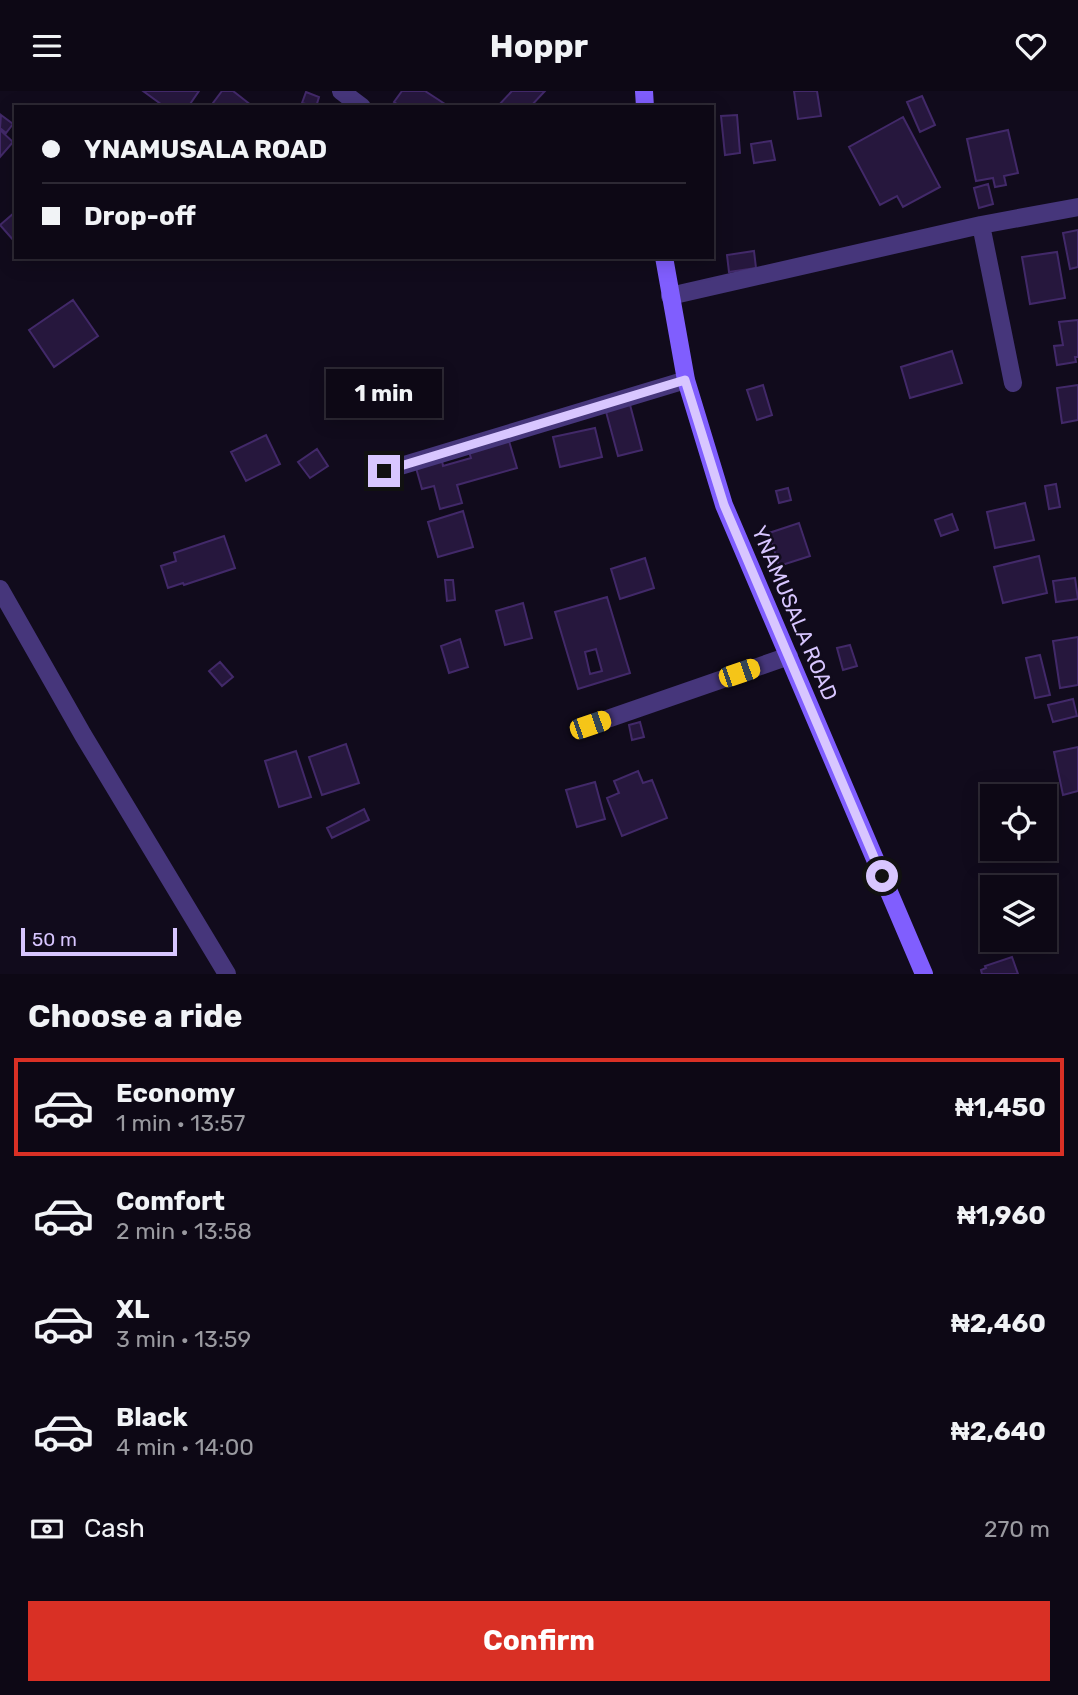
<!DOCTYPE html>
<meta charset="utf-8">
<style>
body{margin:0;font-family:Rubik,sans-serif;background:#1b1622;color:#f1f3f6;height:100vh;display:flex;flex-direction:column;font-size:26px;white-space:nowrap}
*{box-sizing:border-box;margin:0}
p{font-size:23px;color:#9a9aa0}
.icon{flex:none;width:38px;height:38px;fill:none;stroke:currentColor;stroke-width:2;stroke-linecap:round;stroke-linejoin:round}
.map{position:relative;height:883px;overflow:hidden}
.details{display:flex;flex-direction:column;background:#0d0815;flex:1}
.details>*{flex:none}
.guide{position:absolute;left:14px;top:14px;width:700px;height:154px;border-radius:0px;box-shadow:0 4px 18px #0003,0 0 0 2px #2d2934;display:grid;align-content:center;height:154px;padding:0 28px;background:#0d0815}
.fabs{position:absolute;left:980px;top:693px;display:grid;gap:14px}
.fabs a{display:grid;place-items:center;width:77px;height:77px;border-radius:0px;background:#0d0815;box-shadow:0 4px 18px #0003,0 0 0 2px #2d2934;font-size:35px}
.scale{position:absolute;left:21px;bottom:18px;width:156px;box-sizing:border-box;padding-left:7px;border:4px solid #d8c6ff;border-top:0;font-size:19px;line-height:24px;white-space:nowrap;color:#d8c6ff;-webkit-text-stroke:5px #110b1c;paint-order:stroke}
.end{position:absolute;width:32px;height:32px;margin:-16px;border:9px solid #d8c6ff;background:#111;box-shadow:0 0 0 4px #111}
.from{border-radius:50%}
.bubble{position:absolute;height:49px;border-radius:0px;background:#0d0815;box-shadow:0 4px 18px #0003,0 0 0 2px #2d2934;font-size:23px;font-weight:700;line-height:49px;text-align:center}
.car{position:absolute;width:21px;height:42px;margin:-21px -10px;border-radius:9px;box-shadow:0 0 5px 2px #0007;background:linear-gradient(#f5c518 24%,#345 0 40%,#f5c518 0 76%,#345 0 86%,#f5c518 0)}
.guide b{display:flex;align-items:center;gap:24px;height:66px;font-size:26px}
.guide b+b{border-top:2px solid #2d2934}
.guide i{width:18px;height:18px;background:#f1f3f6}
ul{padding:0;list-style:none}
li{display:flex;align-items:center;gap:21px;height:98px;margin:0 14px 10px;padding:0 14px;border:4px solid transparent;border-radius:0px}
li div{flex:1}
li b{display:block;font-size:26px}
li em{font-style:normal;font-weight:700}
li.current{border-color:#d93025}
li>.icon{width:63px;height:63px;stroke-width:1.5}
h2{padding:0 28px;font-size:32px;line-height:84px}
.pay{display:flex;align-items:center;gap:18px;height:77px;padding:0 28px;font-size:26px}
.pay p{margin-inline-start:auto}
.primary-button{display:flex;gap:14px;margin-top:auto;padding:14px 28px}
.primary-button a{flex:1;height:80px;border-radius:0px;background:#d93025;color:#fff;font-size:28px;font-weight:700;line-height:80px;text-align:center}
header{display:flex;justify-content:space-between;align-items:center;height:91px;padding:0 28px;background:#0d0815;font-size:32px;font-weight:700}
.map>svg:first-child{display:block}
.building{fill:#26173d;stroke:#422969;stroke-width:2;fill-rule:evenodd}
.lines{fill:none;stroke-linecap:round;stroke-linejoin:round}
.minor{stroke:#46367b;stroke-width:18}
.secondary{stroke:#805efe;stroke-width:18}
.route{stroke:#d8c6ff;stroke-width:9}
.labels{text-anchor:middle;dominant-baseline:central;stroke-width:5;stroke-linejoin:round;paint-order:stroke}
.street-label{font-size:21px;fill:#d8c6ff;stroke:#110b1c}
</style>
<header><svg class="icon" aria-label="menu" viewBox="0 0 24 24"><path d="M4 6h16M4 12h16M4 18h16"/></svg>Hoppr<svg class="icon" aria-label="heart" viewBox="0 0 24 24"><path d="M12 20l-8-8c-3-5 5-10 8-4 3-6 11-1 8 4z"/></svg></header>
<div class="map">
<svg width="1078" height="883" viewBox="0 0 1078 883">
<rect width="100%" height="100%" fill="#110b1c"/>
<path class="building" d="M143,0H199L188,16H165Z
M222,0H233L251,14L249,16H210Z
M402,0H425L448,15L401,16L394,11Z
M512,0H545L530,16H497Z
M794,0H817L821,25L798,28Z
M306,1L319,6L316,16L302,12Z
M922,5L935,34L920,41L907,11Z
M1,24L13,33L6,42L0,37Z
M737,24L740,62L725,64L721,25Z
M903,26L940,96L903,116L897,105L880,114L849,56Z
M0,39L13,51L0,66Z
M1008,39L1018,82L1004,85L1006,94L995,96L993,87L976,90L967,48Z
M771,50L775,69L754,72L751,53Z
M988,93L993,113L979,117L974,97Z
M14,122L16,123V149L14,150L0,134Z
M1078,139V176L1070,178L1063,142Z
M754,160L756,177L729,181L727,164Z
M1057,161L1065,207L1030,213L1022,166Z
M73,209L98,245L54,276L29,239Z
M1078,229V266H1075L1076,271L1057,274L1054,255L1063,254L1059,231Z
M952,260L962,292L910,307L901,276Z
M763,294L772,324L757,329L747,299Z
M1078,294V329L1062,332L1057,297Z
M629,310L642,359L618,365L605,317Z
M595,337L602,366L560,376L553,346Z
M266,344L280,373L246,390L231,361Z
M509,350L517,377L457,394L462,412L440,418L434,395L422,398L416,377L442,370L443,375L471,367L469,361Z
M317,358L328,375L310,387L298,371Z
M1056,393L1060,416L1049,418L1045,395Z
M788,397L791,409L779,412L776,400Z
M1025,412L1034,449L995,457L987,421Z
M463,420L473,456L438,466L428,431Z
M952,423L958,439L941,445L935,429Z
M799,432L810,465L779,475L769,442Z
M224,445L235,477L184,494L183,492L168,497L161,475L176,470L174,462Z
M1039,465L1047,502L1003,512L994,476Z
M645,467L654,497L620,508L611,478Z
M1075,487L1078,508L1056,511L1053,490Z
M445,489H453L455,509L447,510Z
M607,506L630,582L578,598L555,521ZM596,558L602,580L590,583L585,561Z
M523,512L532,547L505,554L496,520Z
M1078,546V594L1060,597L1053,550Z
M460,548L468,576L449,582L441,555Z
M850,554L857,575L843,579L837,557Z
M1040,564L1050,604L1035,607L1026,567Z
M220,571L233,586L222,595L209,580Z
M1073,608L1077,625L1053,631L1048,614Z
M640,631L644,646L632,649L629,634Z
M346,653L359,692L322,704L309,666Z
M1078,656V700L1063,704L1054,661Z
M296,660L311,706L279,716L265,670Z
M638,680L643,692L652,689L667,727L622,745L607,707L619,702L614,690Z
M595,691L605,728L577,736L566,699Z
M364,718L369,729L332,747L327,737Z
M1012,866L1018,883H982L981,879L986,877L985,875Z"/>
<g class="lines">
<path class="minor" d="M341,0L362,16
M981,134L1013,292
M670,205L981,134L1078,116
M384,380L686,289
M0,498L83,644L227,883
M590,634L789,565"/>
<path class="secondary" d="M644,0L645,16
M664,166L686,289L724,414L924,883"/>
</g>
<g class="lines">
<path class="route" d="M384,380L685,289L724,414L882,785"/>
</g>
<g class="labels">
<g class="street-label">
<text transform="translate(795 522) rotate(67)">YNAMUSALA ROAD</text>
</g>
</g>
</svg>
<div class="fabs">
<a><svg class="icon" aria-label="locate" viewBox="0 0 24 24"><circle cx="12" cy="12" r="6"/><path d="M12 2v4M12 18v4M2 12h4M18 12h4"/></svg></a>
<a><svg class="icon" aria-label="layers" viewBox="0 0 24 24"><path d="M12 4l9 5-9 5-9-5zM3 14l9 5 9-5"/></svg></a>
</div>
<div class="scale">50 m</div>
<i class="end from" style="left:882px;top:785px"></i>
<i class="end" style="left:384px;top:380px"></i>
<div class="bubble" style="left:326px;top:278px;width:116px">1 min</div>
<i class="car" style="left:739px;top:582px;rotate:71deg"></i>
<i class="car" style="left:590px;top:634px;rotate:71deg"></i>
<div class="guide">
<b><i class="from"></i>YNAMUSALA ROAD</b>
<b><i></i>Drop-off</b>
</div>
</div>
<section class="details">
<h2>Choose a ride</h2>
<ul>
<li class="current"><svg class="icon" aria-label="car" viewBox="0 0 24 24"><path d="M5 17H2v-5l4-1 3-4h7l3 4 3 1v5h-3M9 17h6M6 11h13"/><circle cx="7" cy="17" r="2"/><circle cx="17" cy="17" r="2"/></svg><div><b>Economy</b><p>1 min · 13:57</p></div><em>₦1,450</em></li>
<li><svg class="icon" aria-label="car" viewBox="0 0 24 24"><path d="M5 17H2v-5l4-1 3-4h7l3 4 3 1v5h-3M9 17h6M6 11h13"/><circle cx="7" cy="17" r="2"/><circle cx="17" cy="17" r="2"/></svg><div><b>Comfort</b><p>2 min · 13:58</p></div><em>₦1,960</em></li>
<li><svg class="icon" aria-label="car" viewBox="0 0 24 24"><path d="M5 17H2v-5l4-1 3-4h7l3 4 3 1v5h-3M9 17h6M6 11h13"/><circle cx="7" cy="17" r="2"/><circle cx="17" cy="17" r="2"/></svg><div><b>XL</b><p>3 min · 13:59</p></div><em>₦2,460</em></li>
<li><svg class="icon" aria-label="car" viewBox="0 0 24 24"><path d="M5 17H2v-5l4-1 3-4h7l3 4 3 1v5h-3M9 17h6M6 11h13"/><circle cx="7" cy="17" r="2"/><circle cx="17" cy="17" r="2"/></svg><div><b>Black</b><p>4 min · 14:00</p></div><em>₦2,640</em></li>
</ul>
<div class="pay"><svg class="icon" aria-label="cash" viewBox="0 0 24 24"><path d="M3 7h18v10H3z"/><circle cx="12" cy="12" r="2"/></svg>Cash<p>270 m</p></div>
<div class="primary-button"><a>Confirm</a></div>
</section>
